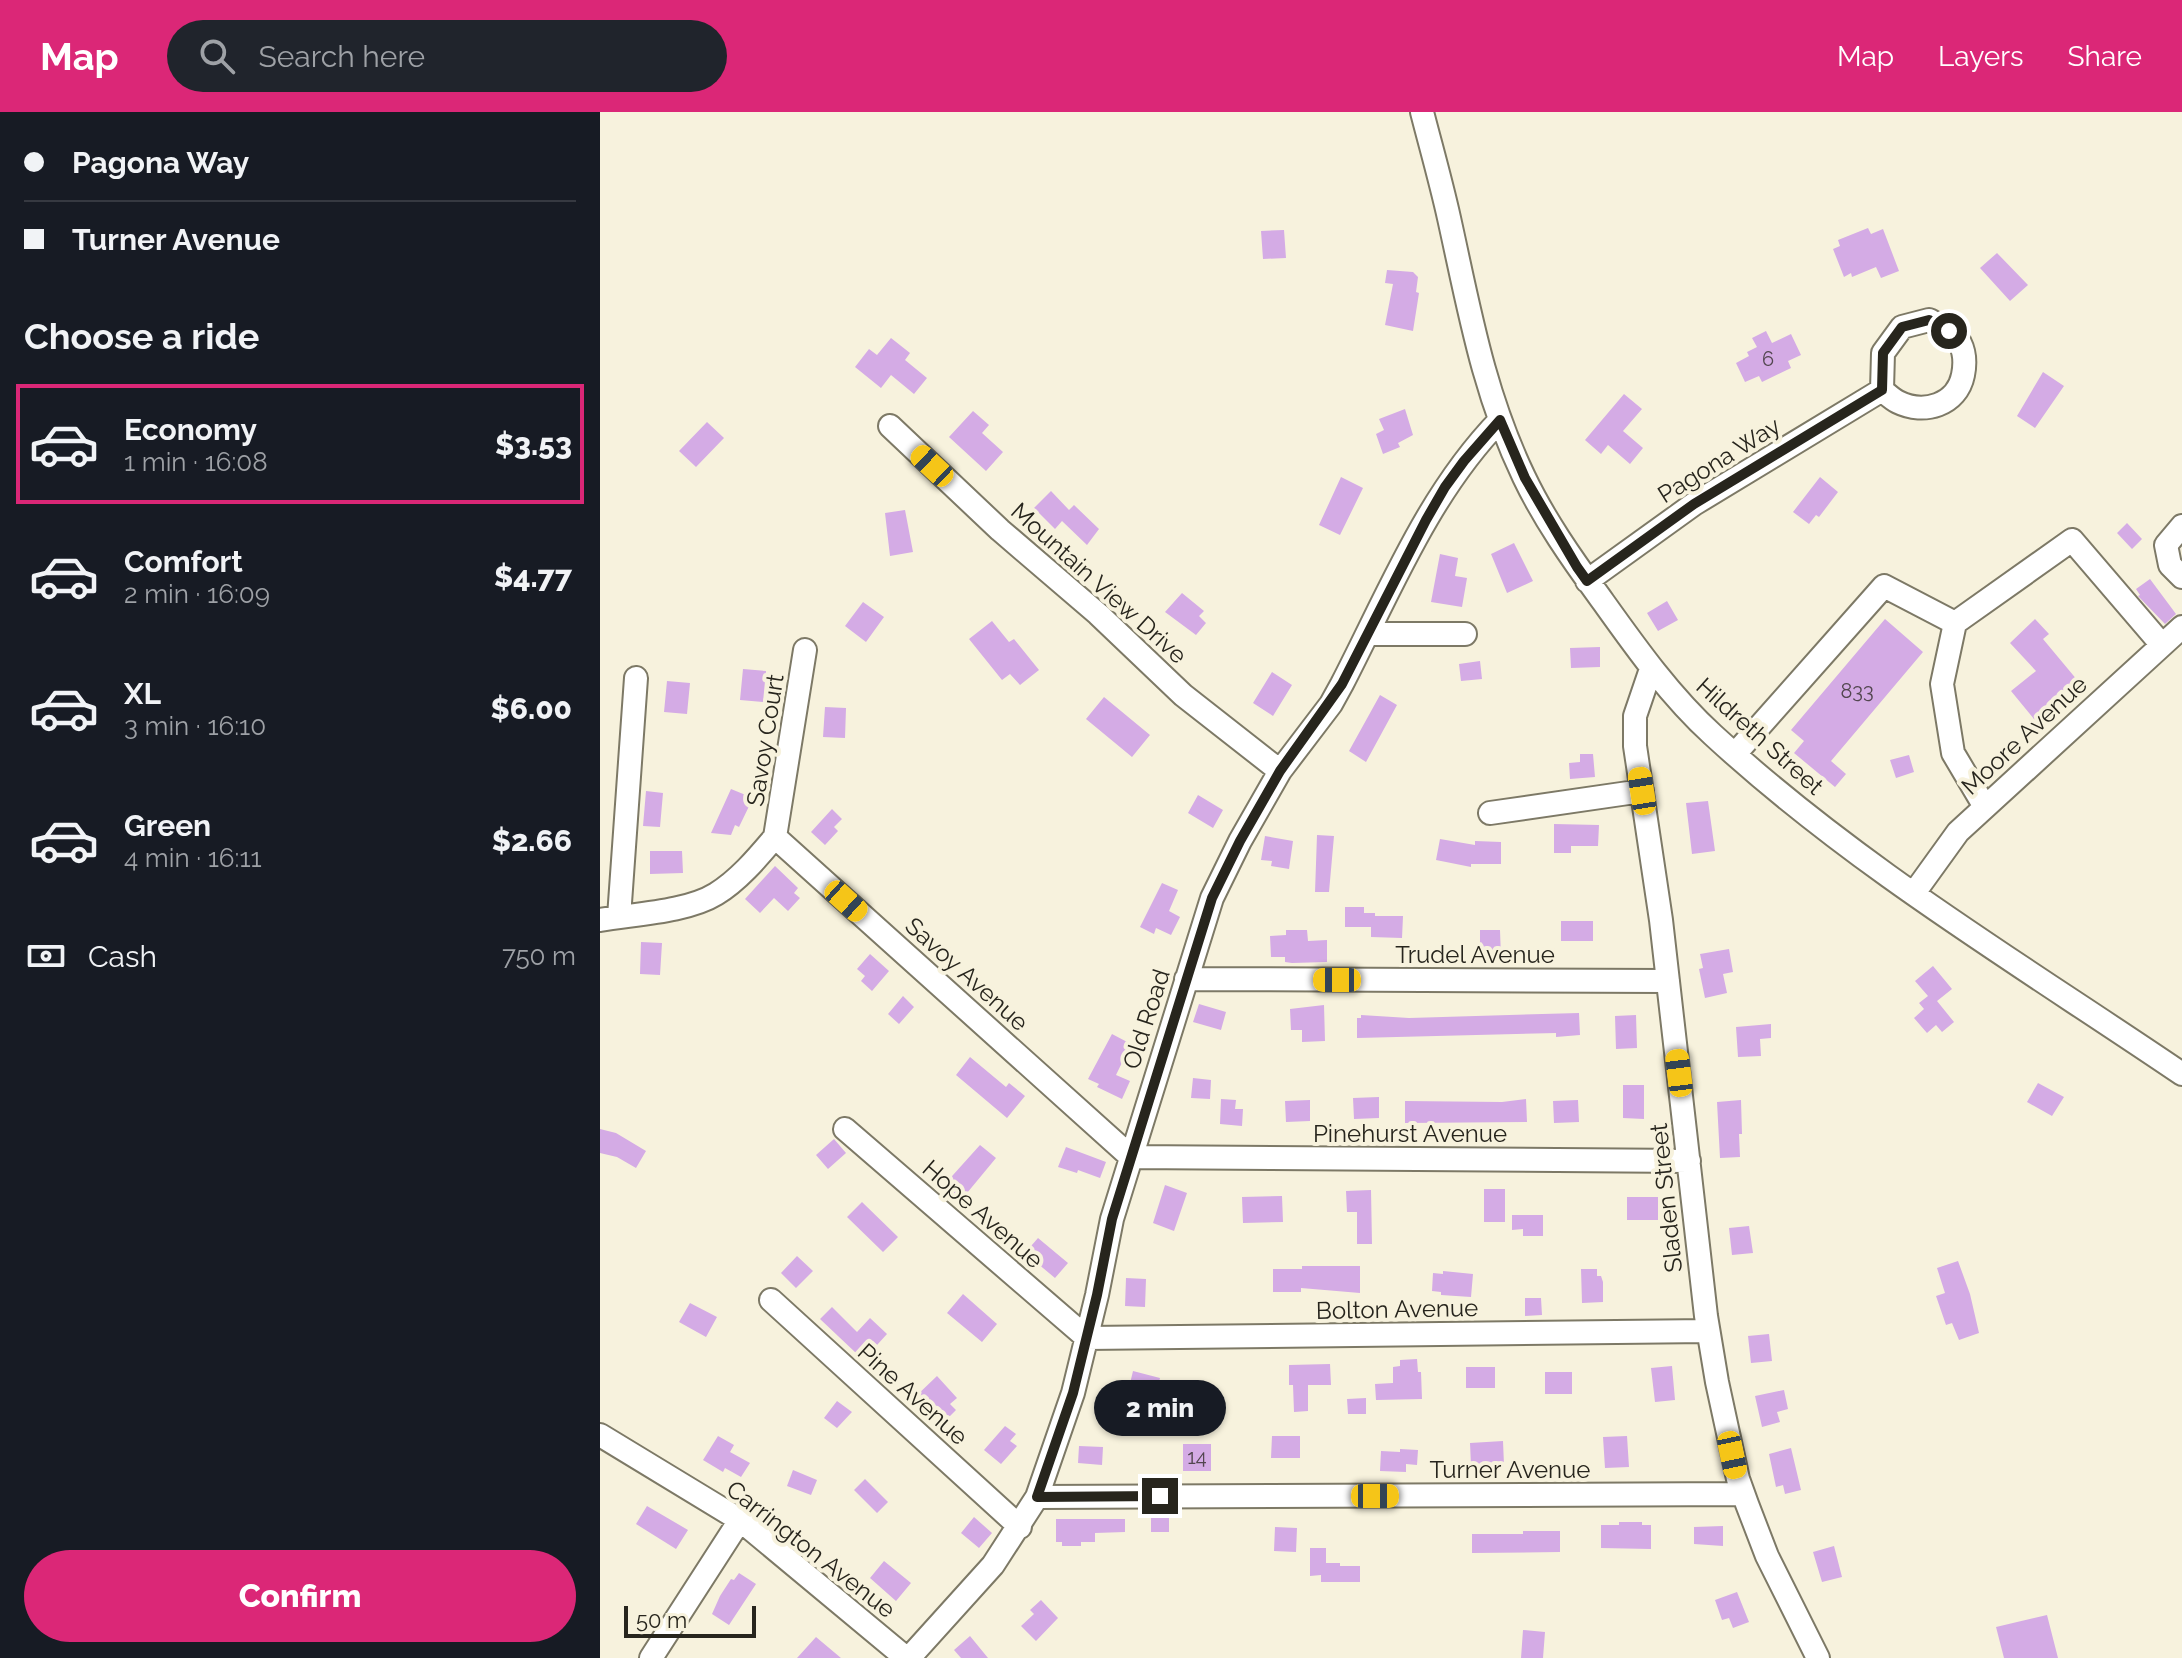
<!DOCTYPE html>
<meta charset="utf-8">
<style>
body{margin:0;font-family:Raleway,sans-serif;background:#20242c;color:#f1f3f6;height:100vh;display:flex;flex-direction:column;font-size:30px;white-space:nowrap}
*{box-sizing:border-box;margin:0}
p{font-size:26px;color:#9ea1a6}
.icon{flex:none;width:44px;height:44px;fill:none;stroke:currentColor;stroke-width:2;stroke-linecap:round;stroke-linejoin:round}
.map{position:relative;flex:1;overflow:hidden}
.details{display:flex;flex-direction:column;background:#171b24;width:600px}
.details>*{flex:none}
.top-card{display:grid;align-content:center;height:176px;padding:0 24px;background:#171b24}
.scale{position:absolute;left:24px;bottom:20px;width:132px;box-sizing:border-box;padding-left:8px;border:4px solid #27251d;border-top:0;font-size:22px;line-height:28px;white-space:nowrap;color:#27251d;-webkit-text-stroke:6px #f7f2dd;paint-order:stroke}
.end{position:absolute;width:36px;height:36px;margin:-18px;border:10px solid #27251d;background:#fff;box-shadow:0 0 0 4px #fff}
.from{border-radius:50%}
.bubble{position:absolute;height:56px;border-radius:28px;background:#171b24;box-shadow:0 2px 6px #0004;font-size:26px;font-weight:800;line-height:56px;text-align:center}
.car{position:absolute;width:24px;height:48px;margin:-24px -12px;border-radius:10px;box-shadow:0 0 6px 2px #0007;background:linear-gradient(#f5c518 24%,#345 0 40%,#f5c518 0 76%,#345 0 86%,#f5c518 0)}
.top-card b{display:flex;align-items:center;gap:28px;height:76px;font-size:30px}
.top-card b+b{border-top:2px solid #363941}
.top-card i{width:20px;height:20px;background:#f1f3f6}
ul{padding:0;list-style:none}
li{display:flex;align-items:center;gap:24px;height:120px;margin:0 16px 12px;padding:0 8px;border:4px solid transparent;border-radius:0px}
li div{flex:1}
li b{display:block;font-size:30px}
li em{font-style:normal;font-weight:800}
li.current{border-color:#db2777}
li>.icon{width:72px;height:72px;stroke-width:1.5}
h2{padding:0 24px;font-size:36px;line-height:96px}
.pay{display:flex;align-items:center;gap:20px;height:88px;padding:0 24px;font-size:30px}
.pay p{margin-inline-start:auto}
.cta{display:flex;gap:16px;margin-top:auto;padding:16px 24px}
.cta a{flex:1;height:92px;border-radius:48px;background:#db2777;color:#fff;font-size:32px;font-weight:800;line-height:92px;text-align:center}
header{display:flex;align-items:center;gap:48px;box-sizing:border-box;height:112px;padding:0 40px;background:#db2777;color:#fff}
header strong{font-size:38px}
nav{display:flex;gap:44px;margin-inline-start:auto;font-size:28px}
.search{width:560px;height:72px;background:#20242c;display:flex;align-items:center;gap:20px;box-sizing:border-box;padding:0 28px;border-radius:44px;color:#9ea1a6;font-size:30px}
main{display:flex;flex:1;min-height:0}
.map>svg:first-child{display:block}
.building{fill:#d4abe5}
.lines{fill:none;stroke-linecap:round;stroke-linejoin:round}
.minor-casing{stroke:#7d7966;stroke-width:26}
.minor{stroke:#fff;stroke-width:22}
.route{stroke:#27251d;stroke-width:10}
.labels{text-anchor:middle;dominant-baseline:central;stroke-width:8;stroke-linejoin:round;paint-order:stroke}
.number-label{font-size:20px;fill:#52464f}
.street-label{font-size:24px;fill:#27251d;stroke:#f7f2dd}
</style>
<header>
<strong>Map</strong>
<div class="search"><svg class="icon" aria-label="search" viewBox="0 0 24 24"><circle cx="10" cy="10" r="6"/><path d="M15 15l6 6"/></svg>Search here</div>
<nav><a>Map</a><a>Layers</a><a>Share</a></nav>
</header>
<main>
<section class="details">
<div class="top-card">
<b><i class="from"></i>Pagona Way</b>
<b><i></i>Turner Avenue</b>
</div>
<h2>Choose a ride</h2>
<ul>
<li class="current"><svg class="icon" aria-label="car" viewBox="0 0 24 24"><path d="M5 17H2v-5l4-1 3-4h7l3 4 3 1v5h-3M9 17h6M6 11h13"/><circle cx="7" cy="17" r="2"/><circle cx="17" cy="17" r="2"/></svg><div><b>Economy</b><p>1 min · 16:08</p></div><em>$3.53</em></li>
<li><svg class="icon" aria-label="car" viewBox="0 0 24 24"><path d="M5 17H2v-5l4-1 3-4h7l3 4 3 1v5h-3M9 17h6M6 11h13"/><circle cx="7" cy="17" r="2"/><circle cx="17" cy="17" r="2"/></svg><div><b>Comfort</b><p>2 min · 16:09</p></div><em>$4.77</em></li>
<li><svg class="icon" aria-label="car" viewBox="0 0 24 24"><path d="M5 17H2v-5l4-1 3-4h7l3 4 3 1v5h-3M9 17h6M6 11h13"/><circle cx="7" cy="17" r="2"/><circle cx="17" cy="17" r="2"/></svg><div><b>XL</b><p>3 min · 16:10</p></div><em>$6.00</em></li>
<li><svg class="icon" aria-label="car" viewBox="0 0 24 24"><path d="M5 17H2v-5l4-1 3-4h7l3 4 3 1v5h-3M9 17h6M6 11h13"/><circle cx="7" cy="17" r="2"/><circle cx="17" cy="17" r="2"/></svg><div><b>Green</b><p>4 min · 16:11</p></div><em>$2.66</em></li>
</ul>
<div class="pay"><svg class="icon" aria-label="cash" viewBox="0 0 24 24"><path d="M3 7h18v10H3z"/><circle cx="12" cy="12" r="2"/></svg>Cash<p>750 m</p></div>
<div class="cta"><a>Confirm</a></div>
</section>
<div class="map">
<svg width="1582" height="1546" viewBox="0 0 1582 1546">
<rect width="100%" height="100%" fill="#f7f2dd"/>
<path class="building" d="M1268,116L1271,122L1283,117L1299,159L1281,166L1276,155L1252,165L1251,161L1244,165L1233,137L1240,134L1238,128Z
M684,118L686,146L663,147L661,119Z
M1397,141L1428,173L1410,189L1380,156Z
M787,158L813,160L818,165L816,180L819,181L813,219L785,213L793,172L785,171Z
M1166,219L1172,231L1191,222L1201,243L1188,249L1191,256L1162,270L1159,264L1145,270L1136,251L1149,244L1147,240L1157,235L1152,226Z
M291,226L310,241L305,248L327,266L314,282L291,263L281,276L255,255L269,237L277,243Z
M1443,260L1464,274L1435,316L1417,304Z
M1024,282L1042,297L1023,319L1043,336L1030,352L1008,333L1001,342L985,328Z
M805,297L813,323L798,331L800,335L783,342L776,322L784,318L779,307Z
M373,299L389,313L382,321L403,340L386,359L349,325Z
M107,310L124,326L96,355L79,339Z
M741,365L763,376L740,423L719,413Z
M1220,365L1238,380L1219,405L1216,403L1209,412L1193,400Z
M451,379L469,398L474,393L499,417L487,433L462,409L455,417L434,396Z
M305,398L313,440L290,444L285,401Z
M1527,411L1542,427L1532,437L1517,421Z
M914,431L933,469L907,481L891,442Z
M840,442L858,446L855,464L867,466L862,495L831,490Z
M1550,467L1576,502L1565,512L1538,484L1540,483L1536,477Z
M582,481L604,499L599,504L606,511L596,523L565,500Z
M1067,489L1078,508L1058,519L1047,501Z
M263,490L284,505L266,530L245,514Z
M1285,507L1323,540L1231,649L1246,662L1235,675L1194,641L1204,629L1191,618Z
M1435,507L1449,522L1443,527L1483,575L1438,612L1411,579L1436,559L1410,531Z
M392,509L409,530L414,527L439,558L420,573L410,562L402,568L369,527Z
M1000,535V555L971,556L970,536Z
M880,549L882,567L861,569L859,552Z
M143,557L166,559L163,590L140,588Z
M672,560L692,573L673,604L653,591Z
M67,569L90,571L87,602L64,600Z
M780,583L797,593L766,650L749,639Z
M504,585L550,623L532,645L486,607Z
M225,595L246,596L245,626L223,625Z
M980,642H993L995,665L970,667L969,651L980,650Z
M1309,643L1314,660L1296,666L1290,648Z
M131,677L153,686L139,715L135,713L131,723L111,721Z
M46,679L63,681L60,715L43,714Z
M598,683L623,698L613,716L588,701Z
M1108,689L1115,739L1092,742L1086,691Z
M232,697L242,707L234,715L238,719L225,733L211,720Z
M954,712L999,713L998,734H971V741H954Z
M717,723L734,724L729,780H715Z
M665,724L693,729L689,757L671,754L672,749L661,748Z
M840,727L875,733V729L901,730V752H871V755L836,748Z
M50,739H82L83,761L50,762Z
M175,754L198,776L194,781L200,786L188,799L174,786L160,801L145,787Z
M562,771L578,778L569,799L580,805L571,823L556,816L554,822L540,815Z
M745,795H764V801H775V804H803L802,826L771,825V815H745Z
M961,809H993V829H961Z
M686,818H707L708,829L727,828V850L692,851L685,850V845H671L670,824L686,823Z
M880,818H900L901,846L880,847Z
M41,830L62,831L60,863L40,862Z
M1129,837L1133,860L1123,862L1127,881L1105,886L1099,857L1103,856L1100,842Z
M270,842L289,859L272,879L261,869L265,864L257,857Z
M1333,854L1352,877L1337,889L1354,910L1342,920L1336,913L1327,921L1314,906L1324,897L1319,891L1328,884L1315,869Z
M303,884L314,895L299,912L288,902Z
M599,892L626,900L621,918L593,910Z
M724,893L725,929L702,930V918H691L690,897Z
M979,901L980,923L956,925V921L757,926V906H761V903L809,906Z
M1036,903L1037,936L1016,937L1015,904Z
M1171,912V926L1160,927L1161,944L1138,945L1136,915Z
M512,922L531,932L516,963L530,969L522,987L497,975L499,972L488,967Z
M370,945L406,975L409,971L425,984L407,1006L356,963Z
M593,966L611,968L610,987L591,986Z
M1438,971L1464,985L1452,1004L1427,990Z
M1023,973H1044V1007L1023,1006Z
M779,985V1006L754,1007L753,986Z
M621,987L636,988L635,997H643L642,1014L620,1012Z
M926,987L927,1010L805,1011V989L902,990Z
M710,988V1009L686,1010L685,989Z
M978,988L979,1010L954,1011L953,989Z
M1141,988L1142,1022H1139L1140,1045L1120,1046L1117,990Z
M0,1017L16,1021L46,1039L36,1056L17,1045L0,1041Z
M234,1027L246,1041L228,1057L216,1043Z
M380,1033L396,1046L367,1081L365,1080L360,1086L344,1073Z
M466,1035L506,1050L500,1066L478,1058L477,1061L458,1055Z
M565,1073L587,1081L574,1119L553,1111Z
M884,1077H905V1110H884Z
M771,1078L772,1132H757V1100H747L746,1079Z
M682,1084L683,1110L643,1111L642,1085Z
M1027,1085H1058V1108H1027Z
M262,1090L298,1125L283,1140L247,1105Z
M912,1103H943V1124H923V1117L912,1118Z
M1149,1114L1153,1141L1132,1143L1129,1116Z
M438,1126L468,1151L455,1166L425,1141Z
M197,1144L213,1159L196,1176L181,1161Z
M1358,1149L1370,1182L1379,1221L1359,1228L1352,1211L1346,1213L1336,1184L1345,1181L1337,1156Z
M702,1154H760V1181L701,1176V1180H673V1157H702Z
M981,1157H997V1164H1001L1003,1170V1190L982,1191Z
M843,1159L873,1162L871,1185L841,1183V1180L832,1179L833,1161L843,1162Z
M526,1166L546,1167L545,1195L525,1194Z
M363,1182L397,1212L382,1230L347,1201Z
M925,1186H941L942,1203L925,1204Z
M90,1191L117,1205L106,1225L79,1210Z
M232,1195L257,1220L270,1206L287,1222L277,1233L273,1229L266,1237L262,1234L256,1241L220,1207Z
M1169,1222L1172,1249L1151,1251L1148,1224Z
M817,1247L818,1260H821L822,1287L776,1288L775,1272L793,1271V1255L800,1254V1248Z
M730,1252L731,1273H708V1299L694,1300L693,1273H689V1253Z
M1072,1254L1075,1288L1055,1290L1051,1256Z
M866,1255H895V1276H866Z
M533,1259L560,1266L554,1290L527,1284Z
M945,1260H972V1282H945Z
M337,1264L357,1286L350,1292L356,1298L343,1311L334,1301L330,1305L313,1287Z
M580,1277L599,1278L598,1299L579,1298Z
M1184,1278L1188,1297L1177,1300L1180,1310L1162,1315L1155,1284Z
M766,1286V1302H748L747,1287Z
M237,1289L252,1300L237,1316L224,1306Z
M405,1314L416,1322L410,1329L417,1334L401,1352L384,1338Z
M118,1324L134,1333L130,1340L150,1351L141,1365L125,1356L123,1360L103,1348Z
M672,1324H700V1346H671Z
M1027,1324L1029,1355L1005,1356L1003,1325Z
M903,1329L904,1353L871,1354L870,1331Z
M583,1332H611V1359H583Z
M479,1334L503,1335L502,1353L478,1351Z
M1191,1336L1201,1378L1185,1382L1183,1373L1176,1375L1169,1342Z
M800,1337L818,1338L817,1353L806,1352V1360L780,1359L781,1339L800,1340Z
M193,1358L217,1368L211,1383L187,1374Z
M265,1367L288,1390L277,1401L254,1378Z
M47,1394L88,1418L76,1437L36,1412Z
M551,1399H569V1420H551Z
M374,1405L392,1421L379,1436L361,1421Z
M456,1407H525V1420L495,1421V1430H481V1434H462V1430H456Z
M1019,1410H1042V1413H1051V1437L1001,1436V1413H1019Z
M1123,1414V1434L1094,1432V1415Z
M675,1415L697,1416L696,1440L674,1439Z
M923,1419H960V1440L872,1441V1422H923Z
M1234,1434L1242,1465L1222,1470L1213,1440Z
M710,1436H726V1451H740V1454H760V1470H721V1463L710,1464Z
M284,1449L311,1471L296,1489L270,1466Z
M139,1461L156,1472L129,1513L112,1502L120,1484L131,1467L134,1468Z
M1137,1480L1149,1510L1133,1516L1129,1506L1122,1508L1115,1488Z
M441,1488L458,1506L436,1529L421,1514L434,1502L430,1498Z
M1447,1503L1458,1546H1404L1396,1515Z
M923,1518L945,1520L943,1546H921Z
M370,1524L388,1546H361L354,1538Z
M216,1525L241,1546H197Z"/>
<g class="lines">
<g class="minor-casing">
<path id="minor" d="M822,0C831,35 841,70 849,106C869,196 883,280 924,365C944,407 972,447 999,484C1034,533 1069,583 1113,623C1255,754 1423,854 1582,962
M290,314L400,418L498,502L583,583L680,659
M1582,414L1566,433L1570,453L1582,465
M987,469L1094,392L1282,278L1283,241L1302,215L1329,208C1340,214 1353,220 1360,231C1365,241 1365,253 1363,263C1357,293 1324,303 1298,290C1292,287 1287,282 1282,278
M768,522H865
M1051,557L1035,604V634L1061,808L1106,1204L1117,1270L1138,1367L1147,1392L1167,1444L1218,1546
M1135,642L1284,474L1355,511
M1385,695L1353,641L1342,572L1355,511L1472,428L1562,533
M890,701L1042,679
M175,725L205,538
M1314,781L1358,720L1582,515
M19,805L36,566
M0,808C34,802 87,800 116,782C139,768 158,745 175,725L531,1045L1089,1049
M586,867L1068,869
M245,1017L487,1226L1108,1219
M171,1188L420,1415
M0,1323L140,1408L306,1546
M437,1385L1143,1382
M51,1546L140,1408
M309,1546L393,1453L437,1385L473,1281L497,1183L512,1107L612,786L640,729L680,659L731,592L742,572C789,481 828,382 900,308"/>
</g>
<use href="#minor" class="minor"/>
</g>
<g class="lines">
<path class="route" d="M560,1384L437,1385L473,1281L497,1183L512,1107L612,786L640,729L680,659L742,572L826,408L845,375L864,349L900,308L925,366L977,455L987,469L1094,392L1282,278L1283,241L1302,215L1329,208L1349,219"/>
</g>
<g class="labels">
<g class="number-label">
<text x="1168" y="247">6</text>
<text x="1257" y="579">833</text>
<text x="597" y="1345">14</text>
</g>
<g class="street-label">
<text transform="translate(1119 348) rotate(-32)">Pagona Way</text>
<text transform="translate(499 471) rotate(42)">Mountain View Drive</text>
<text transform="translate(1424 623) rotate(-43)">Moore Avenue</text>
<text transform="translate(1160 624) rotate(42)">Hildreth Street</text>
<text transform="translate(165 628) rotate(-81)">Savoy Court</text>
<text x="875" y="842">Trudel Avenue</text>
<text transform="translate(367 862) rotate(42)">Savoy Avenue</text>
<text transform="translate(546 907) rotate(-72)">Old Road</text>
<text x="810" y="1021">Pinehurst Avenue</text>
<text transform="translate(1066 1086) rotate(-96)">Sladen Street</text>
<text transform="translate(383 1102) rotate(41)">Hope Avenue</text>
<text transform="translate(797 1197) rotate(-1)">Bolton Avenue</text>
<text transform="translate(313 1282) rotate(42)">Pine Avenue</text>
<text x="910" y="1357">Turner Avenue</text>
<text transform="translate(211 1437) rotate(38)">Carrington Avenue</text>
</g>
</g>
</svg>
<div class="scale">50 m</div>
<i class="end from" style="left:1349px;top:219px"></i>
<i class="end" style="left:560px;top:1384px"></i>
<div class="bubble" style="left:494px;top:1268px;width:132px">2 min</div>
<i class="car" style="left:332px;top:354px;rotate:313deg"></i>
<i class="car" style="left:1042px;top:679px;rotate:351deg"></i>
<i class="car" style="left:246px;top:789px;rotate:132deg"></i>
<i class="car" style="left:737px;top:868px;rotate:270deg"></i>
<i class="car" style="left:1079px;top:961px;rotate:353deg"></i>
<i class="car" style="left:1132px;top:1343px;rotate:168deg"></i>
<i class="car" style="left:775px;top:1384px;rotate:90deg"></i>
</div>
</main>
